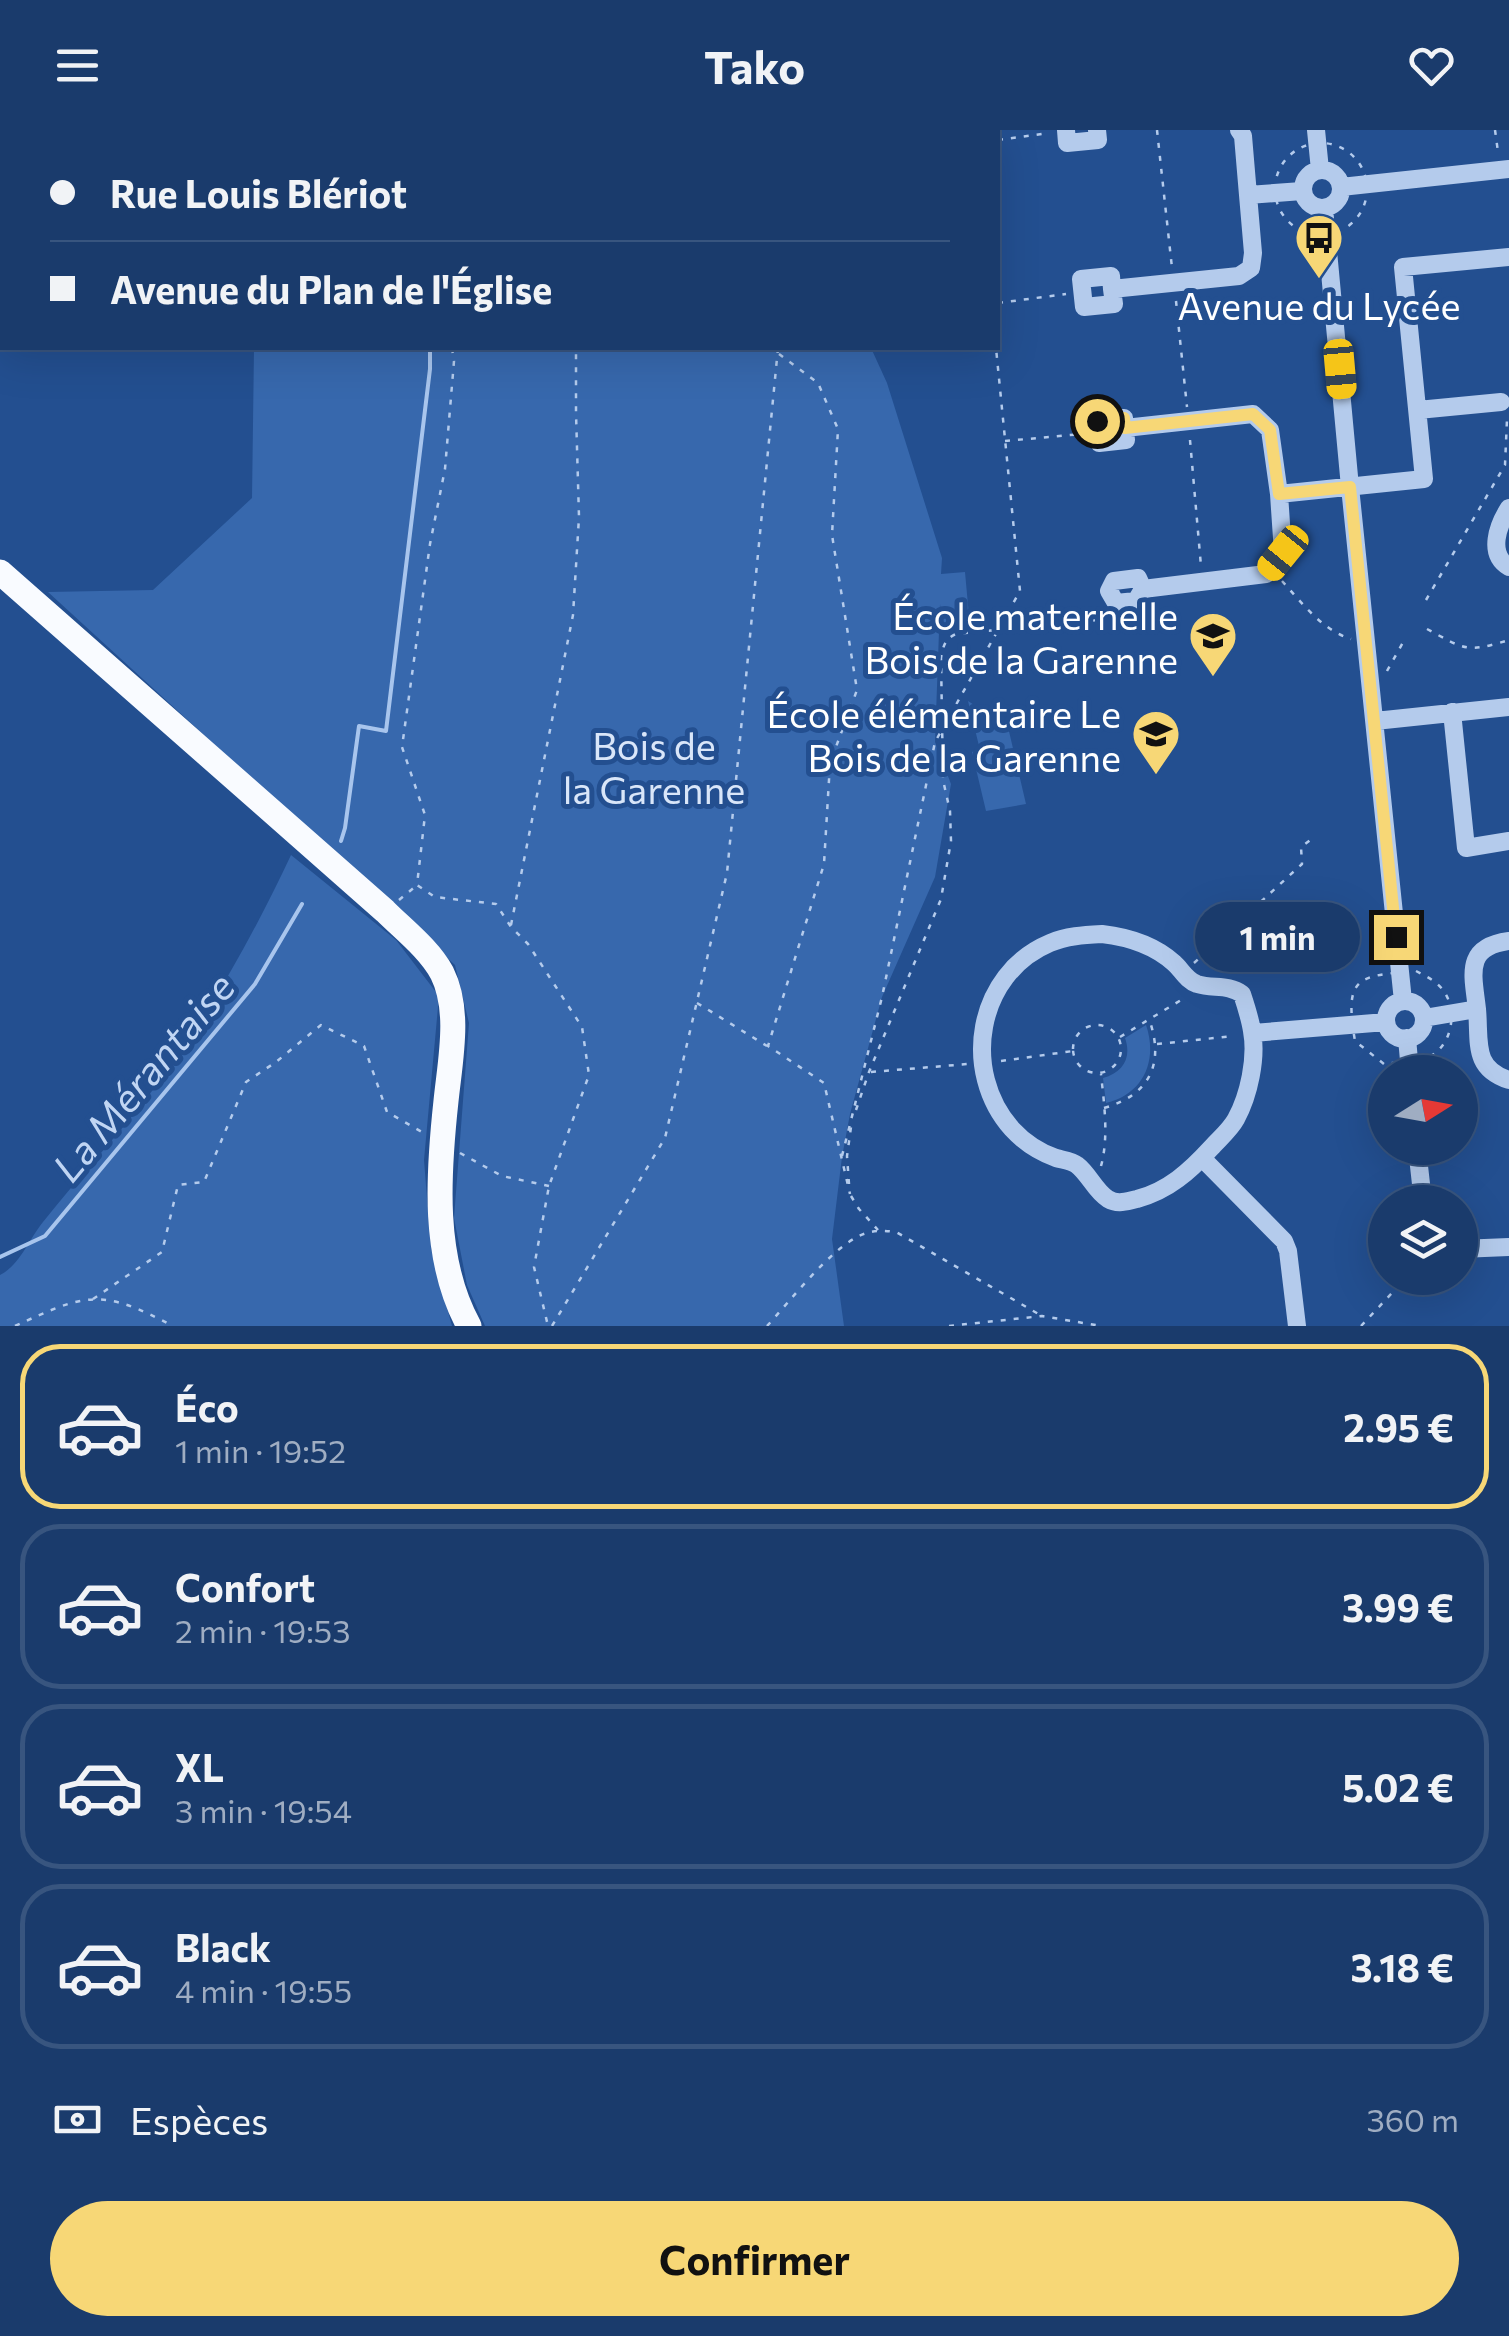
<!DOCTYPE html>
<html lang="fr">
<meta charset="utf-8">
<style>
body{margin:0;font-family:Commissioner,sans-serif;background:#234272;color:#f1f3f6;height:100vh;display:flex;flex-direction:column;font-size:38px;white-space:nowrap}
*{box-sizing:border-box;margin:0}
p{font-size:32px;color:#9fadc2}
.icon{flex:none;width:55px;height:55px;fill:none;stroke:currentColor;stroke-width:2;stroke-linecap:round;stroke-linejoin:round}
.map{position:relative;height:1196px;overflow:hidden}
.sheet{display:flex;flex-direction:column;background:#1a3b6c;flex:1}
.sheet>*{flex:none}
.top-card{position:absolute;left:0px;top:0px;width:1000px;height:220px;box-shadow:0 10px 40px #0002,0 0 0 2px #38557f;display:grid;align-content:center;height:220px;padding:0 50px;background:#1a3b6c}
.needle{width:65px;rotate:79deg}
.buttons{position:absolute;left:1368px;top:925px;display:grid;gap:20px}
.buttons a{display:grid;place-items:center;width:110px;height:110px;border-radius:50%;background:#1a3b6c;box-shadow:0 10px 40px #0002,0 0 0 2px #38557f;font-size:50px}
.end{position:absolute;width:45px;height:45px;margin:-22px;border:12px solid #f7d776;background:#111;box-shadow:0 0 0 5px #111}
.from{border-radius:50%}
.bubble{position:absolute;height:70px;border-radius:35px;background:#1a3b6c;box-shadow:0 10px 40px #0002,0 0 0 2px #38557f;font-size:32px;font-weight:700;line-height:70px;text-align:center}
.car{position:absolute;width:30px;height:60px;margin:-30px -15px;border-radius:12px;box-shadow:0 0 8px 2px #0007;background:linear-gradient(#f5c518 24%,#345 0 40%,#f5c518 0 76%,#345 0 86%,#f5c518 0)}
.top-card b{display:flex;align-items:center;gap:35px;height:95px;font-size:38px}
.top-card b+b{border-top:2px solid #38557f}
.top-card i{width:25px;height:25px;background:#f1f3f6}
ul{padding:18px 0 0;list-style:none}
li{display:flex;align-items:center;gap:30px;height:165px;margin:0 20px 15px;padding:0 30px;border:5px solid #38557f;border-radius:40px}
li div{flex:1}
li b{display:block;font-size:38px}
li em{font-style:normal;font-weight:700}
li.selected{border-color:#f7d776}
li>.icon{width:90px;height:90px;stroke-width:1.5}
.pay{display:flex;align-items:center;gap:25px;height:110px;padding:0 50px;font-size:38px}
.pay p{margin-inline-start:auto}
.button{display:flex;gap:20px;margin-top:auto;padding:20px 50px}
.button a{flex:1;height:115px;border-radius:60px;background:#f7d776;color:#111;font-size:40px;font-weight:700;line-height:115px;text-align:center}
header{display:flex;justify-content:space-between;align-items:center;height:130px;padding:0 50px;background:#1a3b6c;font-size:45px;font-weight:700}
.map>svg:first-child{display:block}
.green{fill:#3768ad}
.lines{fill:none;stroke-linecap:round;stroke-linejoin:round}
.stream{stroke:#a8c5ed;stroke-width:4}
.path{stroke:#b4cbec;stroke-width:2.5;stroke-dasharray:5 8;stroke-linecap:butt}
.minor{stroke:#b4cbec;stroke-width:18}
.major{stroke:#f9fbff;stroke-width:25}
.route{stroke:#f7d776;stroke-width:12}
.labels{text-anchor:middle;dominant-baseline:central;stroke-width:10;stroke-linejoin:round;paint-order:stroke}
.poi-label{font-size:38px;fill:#fff;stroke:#234f90;text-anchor:end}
.park-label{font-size:38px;fill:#d9e6f9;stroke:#234f90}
.water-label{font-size:40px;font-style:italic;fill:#c0d5f3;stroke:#234f90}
</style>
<header><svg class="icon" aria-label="menu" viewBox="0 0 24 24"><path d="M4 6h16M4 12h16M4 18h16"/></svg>Tako<svg class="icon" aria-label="heart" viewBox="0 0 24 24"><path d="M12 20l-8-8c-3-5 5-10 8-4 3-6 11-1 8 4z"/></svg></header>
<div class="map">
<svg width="1509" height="1196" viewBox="0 0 1509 1196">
<rect width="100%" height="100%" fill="#234f90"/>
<path class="green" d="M260,0H831V2H259Z
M254,218H871L887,253L942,428L941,444L965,442L970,497L943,499L940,474L935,612L951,654L935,747L882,867L850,984L842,1027L832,1109L844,1196H485L467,1155L454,1088L469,893L455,835L48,462L153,460L252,368Z
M968,571L1008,597L1026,674L986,681L972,622L980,620Z
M291,725L396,810L439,866L424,1030L431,1119L452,1196H0V1145C20,1135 29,1109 43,1092C76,1050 113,1011 146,969C204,894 251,810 291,725Z
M1146,895C1158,930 1144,964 1106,973L1103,948C1123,942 1132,928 1125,908Z"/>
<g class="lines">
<path class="stream" d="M434,2V0
M341,711L345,698L359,596L386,601L430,239V218
M0,1127L45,1106L255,854L302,774"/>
<path class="path" d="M557,0V2
M778,0L779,2
M974,0V2
M1157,0L1172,138
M1495,0L1498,22
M448,2V0
M998,10L1049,3
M1275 59a46 46 0 1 1 92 0a46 46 0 1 1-92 0Z
M1176,171L1187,277
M998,173L1066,164
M452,218L454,231L445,339L430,414L402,617L425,685L417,755L435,767L496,774L511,797L528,814L582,897L589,945L549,1056L534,1137L548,1196
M779,224L818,253L838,299L832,405L857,560L830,633L824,734L768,916L824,953L850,1064
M1190,310L1201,436
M1005,311L1082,304
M1282,451C1302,473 1322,500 1351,509
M1426,470L1505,335L1507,289
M1427,499C1466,520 1466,523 1509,510
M1387,541L1406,507
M399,770L416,756
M511,795L573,485L579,387L576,283V218
M1194,833L1302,734L1301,717L1313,708
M1416,841C1426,846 1436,851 1443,860C1459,881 1452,920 1424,929C1412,933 1396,932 1384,934L1355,911C1344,846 1357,846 1416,841Z
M697,873L767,916
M1073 919a24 24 0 1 1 48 0a24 24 0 1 1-48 0Z
M1120,907L1186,867
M1157,914L1234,906
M1001,931L1073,921
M871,942L968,934
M1104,978C1150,965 1165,933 1149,889
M856,980L869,942L941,769L951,711L950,681L943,650L941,528C943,516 945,509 956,504L1108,489L1110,485
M460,1023L502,1046L549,1056
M842,1026L882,867L935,612L1020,461L996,218
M1101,1036C1109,1007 1104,973 1101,944
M849,1054L847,1026L851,997
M851,1066L859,1079L878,1100
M93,1169L162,1122L178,1055L204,1052L246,952L276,932L321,895L364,916L387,982L422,1002
M15,1196C87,1163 101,1158 173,1196
M552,1196L665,1008L727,743L778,218
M767,1196C791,1170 827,1123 857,1107C870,1100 882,1100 896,1102L1042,1186
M949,1196L1042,1186L1101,1196
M1361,1196L1406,1148"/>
<path class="minor" d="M1066,0L1067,13L1098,10L1097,0
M1239,0L1243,6L1248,65L1302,61
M1316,0L1320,40
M1303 59a19 19 0 1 1 38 0a19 19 0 1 1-38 0Z
M1341,57L1509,39
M1324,78L1350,357L1403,871
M1112,159L1114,174L1084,177L1081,149L1111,146L1112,159L1239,146L1251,138L1253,123L1248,65
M1418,280L1501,272
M1124,288L1126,310L1099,313L1097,291Z
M1125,298L1253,284L1270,300L1279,364L1424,349L1403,137L1509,127
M1509,378C1498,395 1487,424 1509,437
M1143,459L1136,471L1116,473L1109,461L1114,451L1138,448L1143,459L1266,444L1283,423L1279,364
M1452,582L1466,718L1509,711
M1375,591L1509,577
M1102,804C1128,807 1154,815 1174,833C1182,840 1186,850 1197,854C1213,859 1228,854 1242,864C1246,876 1250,888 1252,901C1257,928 1249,965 1236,989C1230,1000 1219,1009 1211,1018C1190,1041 1168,1061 1137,1069C1127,1071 1118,1075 1108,1069C1095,1061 1089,1044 1077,1035C1072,1031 1063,1030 1056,1028C1039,1022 1024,1012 1012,999C961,942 976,844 1050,813C1066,806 1084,805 1102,804Z
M1386 890a19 19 0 1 1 38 0a19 19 0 1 1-38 0Z
M1477,879C1473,844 1464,817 1509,811
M1424,888L1477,879C1480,912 1472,938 1509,950
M1253,903L1386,892
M1407,908L1410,942
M1417,1018L1423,1072
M1202,1028L1284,1111L1288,1121L1297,1196
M1460,1119L1509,1117"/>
<path class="major" d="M0,442L385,781C404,800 429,819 442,843C461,881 450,931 446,971C438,1045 432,1129 469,1196"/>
</g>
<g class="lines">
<path class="route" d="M1097,291L1124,288L1125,298L1253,284L1270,300L1279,364L1350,357L1396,807"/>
</g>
<defs>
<g id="bus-pin" transform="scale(2.5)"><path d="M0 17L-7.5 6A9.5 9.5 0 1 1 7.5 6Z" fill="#f7d776" stroke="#234f90"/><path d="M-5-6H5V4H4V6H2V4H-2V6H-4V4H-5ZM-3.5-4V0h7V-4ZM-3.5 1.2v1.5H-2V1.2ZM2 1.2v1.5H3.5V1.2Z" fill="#111"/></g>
<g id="school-pin" transform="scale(2.5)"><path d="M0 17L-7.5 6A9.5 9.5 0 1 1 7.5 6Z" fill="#f7d776" stroke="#234f90"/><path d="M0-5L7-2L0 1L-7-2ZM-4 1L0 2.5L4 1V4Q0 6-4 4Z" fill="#111"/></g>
</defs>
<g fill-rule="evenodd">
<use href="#bus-pin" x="1319" y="108"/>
<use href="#school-pin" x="1213" y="506"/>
<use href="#school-pin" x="1156" y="604"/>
</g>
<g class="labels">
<g class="poi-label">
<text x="1319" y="174" text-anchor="middle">Avenue du Lycée</text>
<text x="1178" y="484">École maternelle<tspan x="1178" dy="44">Bois de la Garenne</tspan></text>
<text x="1121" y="582">École élémentaire Le<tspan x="1121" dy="44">Bois de la Garenne</tspan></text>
</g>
<g class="park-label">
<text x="654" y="614">Bois de<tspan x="654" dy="44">la Garenne</tspan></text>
</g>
<g class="water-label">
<text transform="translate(142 946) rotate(-50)">La Mérantaise</text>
</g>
</g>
</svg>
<div class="buttons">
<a><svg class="needle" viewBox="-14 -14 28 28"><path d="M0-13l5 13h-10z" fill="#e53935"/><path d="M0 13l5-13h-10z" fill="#9fadc2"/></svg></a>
<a><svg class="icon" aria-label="layers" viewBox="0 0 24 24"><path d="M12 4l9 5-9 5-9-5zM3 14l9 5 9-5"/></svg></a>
</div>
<i class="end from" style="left:1097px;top:291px"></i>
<i class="end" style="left:1396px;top:807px"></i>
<div class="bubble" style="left:1195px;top:772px;width:165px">1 min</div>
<i class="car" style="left:1340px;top:239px;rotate:175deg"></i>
<i class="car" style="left:1283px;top:423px;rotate:219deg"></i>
<div class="top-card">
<b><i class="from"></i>Rue Louis Blériot</b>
<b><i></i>Avenue du Plan de l'Église</b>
</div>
</div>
<section class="sheet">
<ul>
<li class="selected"><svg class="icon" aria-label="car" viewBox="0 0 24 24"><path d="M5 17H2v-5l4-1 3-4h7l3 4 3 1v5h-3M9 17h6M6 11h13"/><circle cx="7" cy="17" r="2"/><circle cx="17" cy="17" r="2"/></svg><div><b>Éco</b><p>1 min · 19:52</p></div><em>2.95 €</em></li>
<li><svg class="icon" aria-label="car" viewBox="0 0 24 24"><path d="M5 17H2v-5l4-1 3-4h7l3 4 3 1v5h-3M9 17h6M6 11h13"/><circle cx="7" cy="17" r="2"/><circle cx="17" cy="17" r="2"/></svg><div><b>Confort</b><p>2 min · 19:53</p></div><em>3.99 €</em></li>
<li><svg class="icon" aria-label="car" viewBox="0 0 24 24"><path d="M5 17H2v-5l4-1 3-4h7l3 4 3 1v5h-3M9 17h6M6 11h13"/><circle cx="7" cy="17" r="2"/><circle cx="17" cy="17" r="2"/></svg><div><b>XL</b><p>3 min · 19:54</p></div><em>5.02 €</em></li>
<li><svg class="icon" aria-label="car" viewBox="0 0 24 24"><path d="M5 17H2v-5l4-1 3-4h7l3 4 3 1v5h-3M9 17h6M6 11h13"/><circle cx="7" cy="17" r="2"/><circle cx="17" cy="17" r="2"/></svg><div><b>Black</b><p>4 min · 19:55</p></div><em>3.18 €</em></li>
</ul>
<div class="pay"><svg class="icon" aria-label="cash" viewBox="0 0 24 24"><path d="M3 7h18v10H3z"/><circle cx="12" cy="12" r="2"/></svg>Espèces<p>360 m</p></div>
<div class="button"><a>Confirmer</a></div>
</section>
